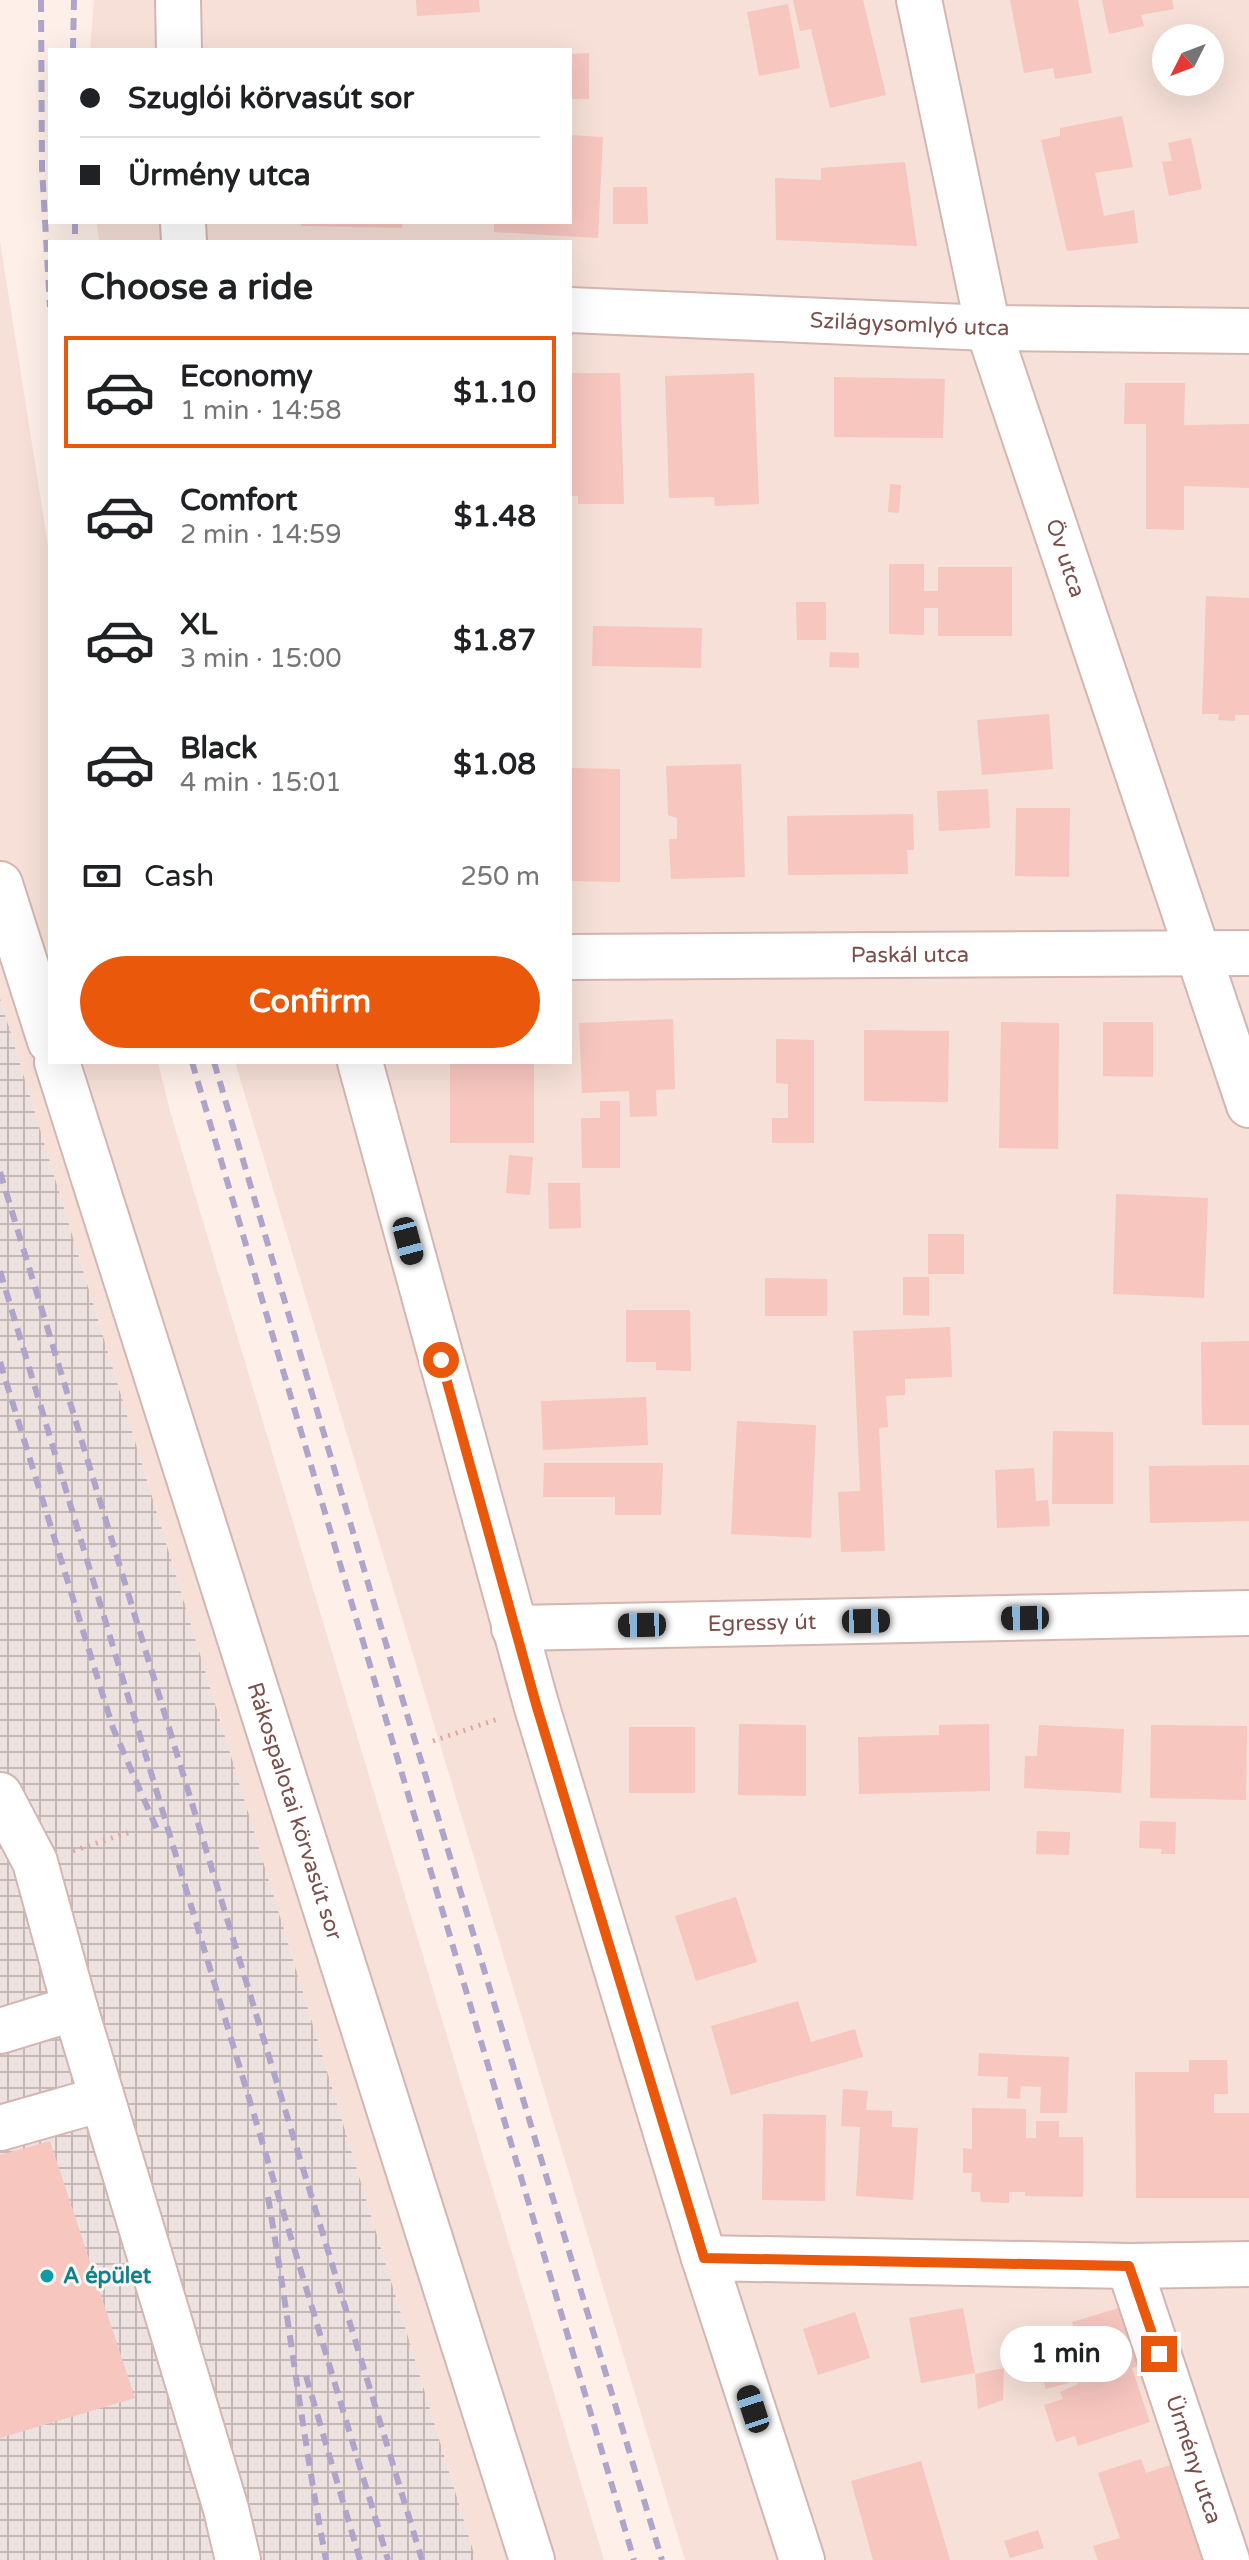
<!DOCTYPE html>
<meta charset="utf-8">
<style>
body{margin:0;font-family:"Varela Round",sans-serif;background:#f2f2f2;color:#202124;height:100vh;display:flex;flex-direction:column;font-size:30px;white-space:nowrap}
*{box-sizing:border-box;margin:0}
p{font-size:26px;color:#757577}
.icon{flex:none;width:44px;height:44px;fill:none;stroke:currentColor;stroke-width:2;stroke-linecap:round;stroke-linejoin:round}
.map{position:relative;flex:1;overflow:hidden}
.details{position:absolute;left:48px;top:240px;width:524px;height:824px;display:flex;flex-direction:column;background:#fff;border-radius:0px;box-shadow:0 8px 32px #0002}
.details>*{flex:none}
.banner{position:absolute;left:48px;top:48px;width:524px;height:176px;border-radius:0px;box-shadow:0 8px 32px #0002;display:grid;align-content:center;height:176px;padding:0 32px;background:#fff}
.needle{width:52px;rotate:228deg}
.tools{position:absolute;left:1152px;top:24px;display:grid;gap:16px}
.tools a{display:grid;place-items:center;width:72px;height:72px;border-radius:50%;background:#fff;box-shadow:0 8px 32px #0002;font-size:40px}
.end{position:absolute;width:36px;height:36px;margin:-18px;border:10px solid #ea580c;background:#fff;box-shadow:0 0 0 4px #fff}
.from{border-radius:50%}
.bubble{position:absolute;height:56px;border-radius:28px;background:#fff;box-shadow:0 8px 32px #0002;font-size:26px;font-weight:700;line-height:56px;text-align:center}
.car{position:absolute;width:24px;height:48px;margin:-24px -12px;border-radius:10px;box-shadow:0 0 6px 2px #0007;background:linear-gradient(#222 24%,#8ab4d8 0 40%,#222 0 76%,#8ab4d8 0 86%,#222 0)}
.banner b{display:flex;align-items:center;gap:28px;height:76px;font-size:30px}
.banner b+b{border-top:2px solid #e0e0e0}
.banner i{width:20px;height:20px;background:#202124}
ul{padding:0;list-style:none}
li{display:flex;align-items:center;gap:24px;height:112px;margin:0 16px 12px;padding:0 16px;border:4px solid transparent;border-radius:0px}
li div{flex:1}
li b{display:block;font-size:30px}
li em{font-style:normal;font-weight:700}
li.on{border-color:#ea580c}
li>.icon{width:72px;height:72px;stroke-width:1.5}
h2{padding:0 32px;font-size:36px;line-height:96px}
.pay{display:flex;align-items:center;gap:20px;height:88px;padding:0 32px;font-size:30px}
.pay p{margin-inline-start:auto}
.primary-button{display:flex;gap:16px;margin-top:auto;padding:16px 32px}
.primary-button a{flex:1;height:92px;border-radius:48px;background:#ea580c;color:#fff;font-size:32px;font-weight:700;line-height:92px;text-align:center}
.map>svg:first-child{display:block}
.residential{fill:#f6e0d7;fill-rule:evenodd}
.industrial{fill:url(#industrial-grid)}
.building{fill:#f6c6bf}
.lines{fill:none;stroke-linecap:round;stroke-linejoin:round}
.minor-casing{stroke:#d4b6b0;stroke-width:48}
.path{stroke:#dca8a1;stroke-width:5;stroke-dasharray:2 6;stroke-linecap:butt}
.minor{stroke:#fff;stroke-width:44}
.rail{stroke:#afa5ca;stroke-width:6;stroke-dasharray:12 8;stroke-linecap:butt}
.route{stroke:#ea580c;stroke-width:10}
.culture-dot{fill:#0f9aa8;stroke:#fff6f1;stroke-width:3}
.labels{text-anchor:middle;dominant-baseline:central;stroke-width:6;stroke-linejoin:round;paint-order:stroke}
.street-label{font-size:22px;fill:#7c4e4a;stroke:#fff6f1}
.culture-label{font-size:22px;font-weight:bold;fill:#0d838f;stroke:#fff6f1;text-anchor:start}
</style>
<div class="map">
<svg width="1249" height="2560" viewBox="0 0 1249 2560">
<defs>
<pattern id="industrial-grid" width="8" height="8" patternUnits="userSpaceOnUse" patternTransform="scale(2)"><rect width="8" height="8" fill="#ede2df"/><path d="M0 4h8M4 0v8" fill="none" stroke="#c5b9b7"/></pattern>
</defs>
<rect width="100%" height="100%" fill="#fef0e9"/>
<path class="residential" d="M94,0H1249V2560H685L235,1062H570V242H99L97,222H570V50H90ZM1166,38H1210V82H1166Z
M0,241L50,558V1062H158L172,1118L604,2560H476L0,998Z"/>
<path class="industrial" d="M0,998L476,2560H0Z"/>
<path class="building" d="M416,0H479L480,12L417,16Z
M793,0H863L886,95L830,108L811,29L800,31Z
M1010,0H1078L1092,73L1055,79L1053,68L1024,73Z
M1102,0H1172L1174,9L1141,15L1144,26L1109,34Z
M788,4L800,68L759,76L747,12Z
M589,53V99H570V54Z
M1122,116L1133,167L1095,173L1104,216L1134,210L1138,243L1067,251L1041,140L1060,136V128Z
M570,135L603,137L598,238L494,232V222H570Z
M1191,138L1202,189L1169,196L1162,162L1172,161L1168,143Z
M905,162L917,246L776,240L775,178L821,180V168Z
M613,187H647L648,224H613Z
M301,222H403L402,228L301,226Z
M570,373H620L624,504H578V496H570Z
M754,373L759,504L715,506L714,497L669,498L665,376Z
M834,377L945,379L943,438L834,437Z
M1125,383H1185L1184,425L1249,424V488L1184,486V530L1146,529V424H1124Z
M890,484L901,485L899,513L888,512Z
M889,564H924V591H938V567H1012V636H938V608H924V635L889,634Z
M1206,596L1249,598V715H1235V721L1218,720L1219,714H1202Z
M796,602H826V640H797Z
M593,626L702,628L701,668L592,666Z
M830,652L859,653V668L829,667Z
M1049,714L1053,769L982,775L977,720Z
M741,764L745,877L671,879L669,839H677V818L668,815L666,766Z
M570,768L620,769V882L570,881Z
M988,789L990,828L939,831L937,791Z
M1016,808H1070L1069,877L1015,876Z
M913,814L914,850H907L908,874L788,875L787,816Z
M673,1019L675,1089L656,1090L657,1116L630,1117L629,1091L582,1093L579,1023Z
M1001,1022L1059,1023L1058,1149L999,1148Z
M1103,1022H1153V1077L1103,1076Z
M864,1030L949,1031L948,1102L864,1101Z
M776,1039L814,1040V1143H772V1118H788V1084L776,1083Z
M450,1062H534V1143H450Z
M600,1101H620V1168H582L581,1118H600Z
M509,1155L533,1157L530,1195L506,1193Z
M548,1183H580L581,1228L549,1229Z
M1116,1194L1208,1198L1204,1298L1113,1294Z
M928,1234H964V1274H928Z
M903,1277H929V1316L903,1315Z
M765,1278L827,1279V1316H765Z
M626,1310H690L691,1371L656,1370V1362H626Z
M950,1327L952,1377L905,1379V1395L886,1396L888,1427L879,1428L885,1551L841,1552L838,1492L860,1491L853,1331Z
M1249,1341V1425H1202L1201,1342Z
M646,1397L648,1445L543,1450L541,1401Z
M737,1421L816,1425L811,1538L731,1534Z
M1053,1431L1113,1432V1504H1052Z
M544,1463H663L661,1515H615V1497H543Z
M1249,1465V1521L1150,1523L1149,1466Z
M1034,1468L1036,1501L1048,1500L1050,1526L997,1528L995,1470Z
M739,1724L806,1725V1796L738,1795Z
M989,1724L990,1791L859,1794L858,1737L939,1735V1725Z
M1039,1725L1124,1729L1121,1793L1024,1788L1025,1756H1037Z
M1151,1725L1247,1726L1246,1800L1150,1798Z
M629,1727H695V1793H629Z
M1140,1821L1176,1822L1175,1854H1161L1162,1849L1139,1848Z
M1037,1831L1070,1832L1069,1855L1036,1854Z
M736,1897L757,1962L696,1981L675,1916Z
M798,2001L811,2042L855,2029L863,2057L731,2095L711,2026Z
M979,2053L1069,2057L1067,2113H1040L1041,2087L1021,2086L1020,2099L1007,2098L1008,2077L978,2076Z
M1189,2060H1227L1228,2094H1214V2113H1249V2198H1136L1135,2072H1189Z
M843,2089L868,2091L866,2110L892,2111V2127L918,2128L913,2200L856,2196L860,2127L841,2126Z
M972,2108L1026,2109V2138H1036V2121H1059V2137H1083V2197L1025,2196V2192H1009V2203L981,2202L980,2192H971L972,2173H963V2148L972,2149Z
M763,2114L826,2115L825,2201L762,2200Z
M50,2141L135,2398L0,2438V2155Z
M1122,2307L1139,2366L1132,2368L1150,2422L1078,2446L1075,2436L1056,2442L1044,2405L1063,2399L1060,2392L1078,2384L1071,2362L1083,2358L1072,2322Z
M963,2308L975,2373L921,2383L909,2318Z
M855,2312L870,2358L818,2375L803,2329Z
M1066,2359L1072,2382L1046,2389L1039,2366Z
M1004,2368L1003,2400L978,2409L975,2374Z
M1141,2459L1146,2473L1170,2465L1203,2560H1098L1093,2546L1120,2538L1098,2473Z
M921,2461L950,2560H873L851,2481Z
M1038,2530L1044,2548L1010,2558L1004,2541Z"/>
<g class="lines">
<g class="minor-casing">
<g id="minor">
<path d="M178,0L179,50"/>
<path id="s1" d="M919,0L988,328L1249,1105"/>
<path d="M183,222L184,242"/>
<path id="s2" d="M570,310L988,328L1249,331"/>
<path d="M0,884L50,1041"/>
<path id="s3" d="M570,957L1249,953"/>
<path id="s4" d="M57,1062L532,2560"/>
<path d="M360,1062L536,1704L704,2258L802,2560"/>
<path id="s5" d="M514,1628L1249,1613"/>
<path d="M0,1795L35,1862L75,2008L226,2509L238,2560"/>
<path d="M0,2031L75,2008"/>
<path d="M0,2128L102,2099"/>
<path d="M704,2258L1129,2266L1249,2264"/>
<path id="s6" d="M1129,2266L1227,2560"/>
</g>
</g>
<path class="path" d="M433,1741L498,1719
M73,1851L133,1831"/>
<use href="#minor" class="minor"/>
<path class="rail" d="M41,0L42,168L50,307
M73,50L74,0
M75,222V242
M192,1062L634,2560
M214,1062L397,1681L662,2560
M0,1172L422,2560
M0,1271L388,2560
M0,1362L113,1728L159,1834
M268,2197C289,2318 303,2440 326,2560
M306,2376L360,2560"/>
</g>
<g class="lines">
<path class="route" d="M441,1360L536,1704L704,2258L1129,2266L1159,2354"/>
</g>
<circle class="culture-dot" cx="47" cy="2276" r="8"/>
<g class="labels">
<g class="street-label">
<text stroke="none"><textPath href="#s2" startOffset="340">Szilágysomlyó utca</textPath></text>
<text stroke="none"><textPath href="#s1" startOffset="578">Öv utca</textPath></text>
<text stroke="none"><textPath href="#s3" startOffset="340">Paskál utca</textPath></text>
<text stroke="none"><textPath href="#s5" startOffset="248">Egressy út</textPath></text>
<text stroke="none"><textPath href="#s4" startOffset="786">Rákospalotai körvasút sor</textPath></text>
<text stroke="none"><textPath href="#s6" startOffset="204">Ürmény utca</textPath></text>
</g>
<g class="culture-label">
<text x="63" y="2276">A épület</text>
</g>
</g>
</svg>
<div class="tools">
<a><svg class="needle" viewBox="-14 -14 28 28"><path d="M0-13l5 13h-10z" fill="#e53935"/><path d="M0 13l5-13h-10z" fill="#757577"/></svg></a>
</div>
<i class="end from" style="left:441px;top:1360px"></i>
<i class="end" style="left:1159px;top:2354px"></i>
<div class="bubble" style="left:1000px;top:2326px;width:132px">1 min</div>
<i class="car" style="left:408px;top:1241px;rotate:165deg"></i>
<i class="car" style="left:1025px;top:1618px;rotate:269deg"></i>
<i class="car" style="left:866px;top:1621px;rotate:89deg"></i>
<i class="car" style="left:642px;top:1625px;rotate:269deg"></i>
<i class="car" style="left:753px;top:2409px;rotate:342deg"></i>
<div class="banner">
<b><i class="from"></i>Szuglói körvasút sor</b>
<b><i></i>Ürmény utca</b>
</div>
<section class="details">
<h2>Choose a ride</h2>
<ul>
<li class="on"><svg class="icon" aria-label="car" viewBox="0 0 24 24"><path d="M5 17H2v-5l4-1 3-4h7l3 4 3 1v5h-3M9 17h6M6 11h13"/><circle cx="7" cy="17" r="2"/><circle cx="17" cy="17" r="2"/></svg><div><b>Economy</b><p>1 min · 14:58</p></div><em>$1.10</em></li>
<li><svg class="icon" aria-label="car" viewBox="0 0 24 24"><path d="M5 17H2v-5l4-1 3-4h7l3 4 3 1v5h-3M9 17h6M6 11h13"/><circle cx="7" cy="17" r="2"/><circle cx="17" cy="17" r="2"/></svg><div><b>Comfort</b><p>2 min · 14:59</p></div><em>$1.48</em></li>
<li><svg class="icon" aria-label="car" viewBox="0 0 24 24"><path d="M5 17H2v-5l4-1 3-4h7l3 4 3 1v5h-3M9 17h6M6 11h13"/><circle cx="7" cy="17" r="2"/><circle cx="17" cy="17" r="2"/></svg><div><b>XL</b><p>3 min · 15:00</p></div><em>$1.87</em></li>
<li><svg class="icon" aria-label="car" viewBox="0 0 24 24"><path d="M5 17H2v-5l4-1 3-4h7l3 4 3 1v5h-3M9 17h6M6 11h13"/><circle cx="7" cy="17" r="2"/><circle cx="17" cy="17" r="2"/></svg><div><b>Black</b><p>4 min · 15:01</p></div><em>$1.08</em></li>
</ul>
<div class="pay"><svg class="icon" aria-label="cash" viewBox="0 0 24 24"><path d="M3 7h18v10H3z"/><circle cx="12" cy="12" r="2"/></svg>Cash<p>250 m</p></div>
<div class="primary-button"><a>Confirm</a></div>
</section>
</div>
